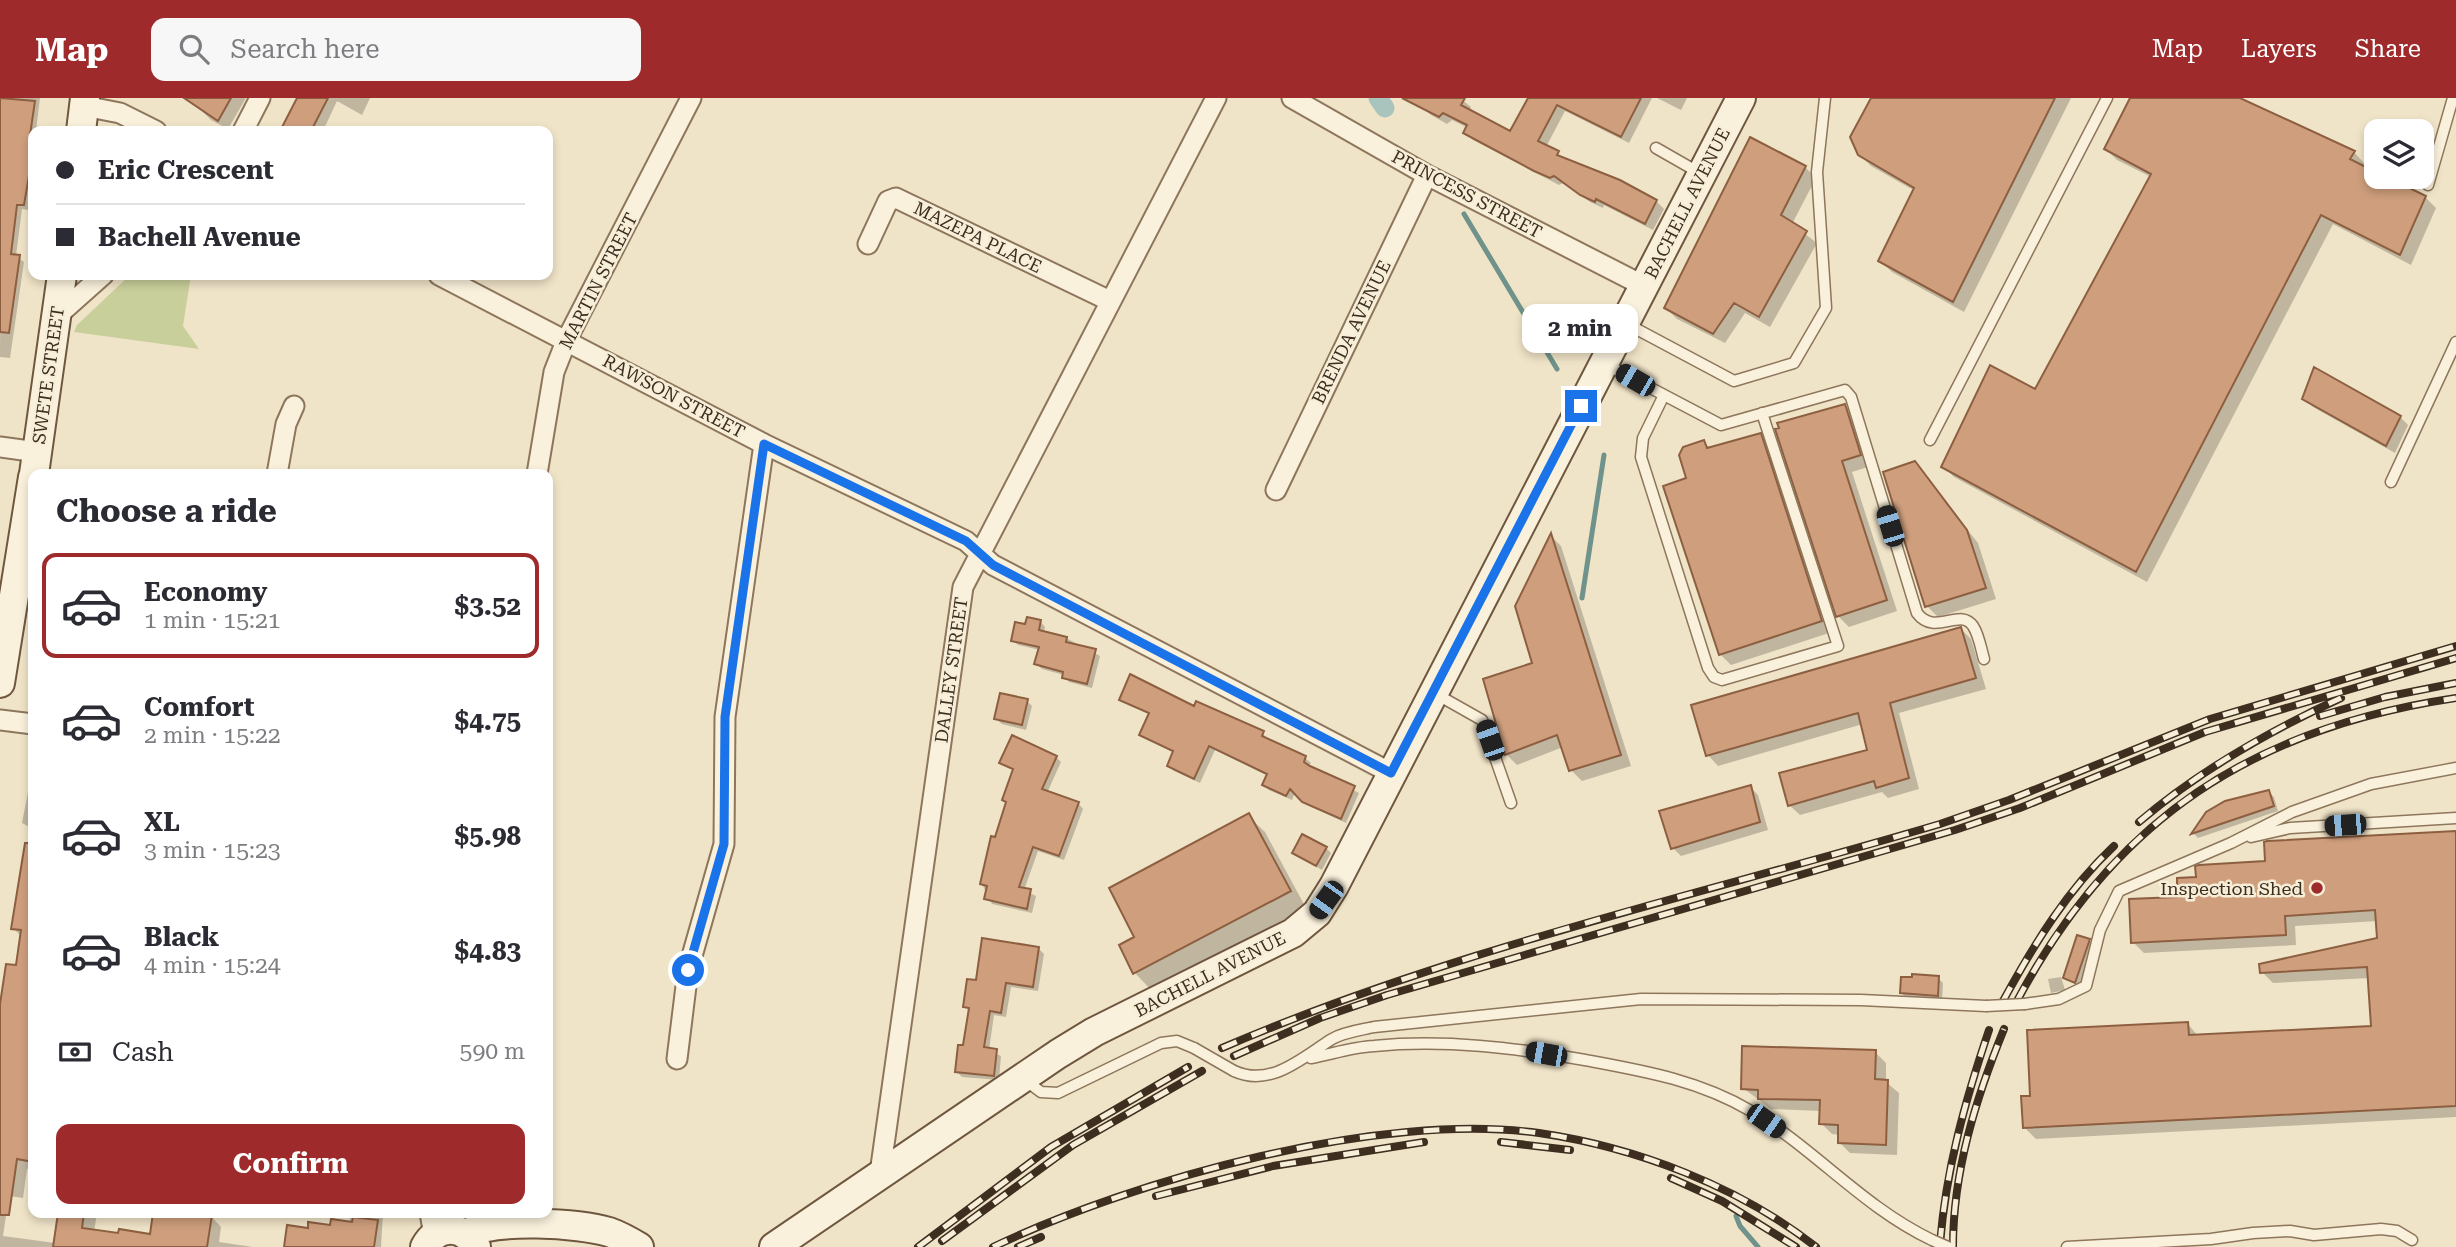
<!DOCTYPE html>
<meta charset="utf-8">
<style>
body{margin:0;font-family:"Roboto Serif",serif;background:#f7f7f7;color:#2b2b33;height:100vh;display:flex;flex-direction:column;font-size:26px;white-space:nowrap}
*{box-sizing:border-box;margin:0}
p{font-size:23px;color:#7c7c81}
.icon{flex:none;width:38px;height:38px;fill:none;stroke:currentColor;stroke-width:2;stroke-linecap:round;stroke-linejoin:round}
.map{position:relative;flex:1;overflow:hidden}
.drawer{position:absolute;left:28px;top:371px;width:525px;height:749px;display:flex;flex-direction:column;background:#fff;border-radius:14px;box-shadow:0 4px 10px #0003}
.drawer>*{flex:none}
.guide{position:absolute;left:28px;top:28px;width:525px;height:154px;border-radius:14px;box-shadow:0 4px 10px #0003;display:grid;align-content:center;height:154px;padding:0 28px;background:#fff}
.fabs{position:absolute;left:2364px;top:21px;display:grid;gap:14px}
.fabs a{display:grid;place-items:center;width:70px;height:70px;border-radius:14px;background:#fff;box-shadow:0 4px 10px #0003;font-size:35px}
.end{position:absolute;width:32px;height:32px;margin:-16px;border:9px solid #1a73e8;background:#fff;box-shadow:0 0 0 4px #fff}
.from{border-radius:50%}
.bubble{position:absolute;height:49px;border-radius:14px;background:#fff;box-shadow:0 4px 10px #0003;font-size:23px;font-weight:700;line-height:49px;text-align:center}
.car{position:absolute;width:21px;height:42px;margin:-21px -10px;border-radius:9px;box-shadow:0 0 5px 2px #0007;background:linear-gradient(#222 24%,#8ab4d8 0 40%,#222 0 76%,#8ab4d8 0 86%,#222 0)}
.guide b{display:flex;align-items:center;gap:24px;height:66px;font-size:26px}
.guide b+b{border-top:2px solid #e1e1e2}
.guide i{width:18px;height:18px;background:#2b2b33}
ul{padding:0;list-style:none}
li{display:flex;align-items:center;gap:21px;height:105px;margin:0 14px 10px;padding:0 14px;border:4px solid transparent;border-radius:14px}
li div{flex:1}
li b{display:block;font-size:26px}
li em{font-style:normal;font-weight:700}
li.current{border-color:#9e2a2b}
li>.icon{width:63px;height:63px;stroke-width:1.5}
h2{padding:0 28px;font-size:32px;line-height:84px}
.pay{display:flex;align-items:center;gap:18px;height:77px;padding:0 28px;font-size:26px}
.pay p{margin-inline-start:auto}
.action{display:flex;gap:14px;margin-top:auto;padding:14px 28px}
.action a{flex:1;height:80px;border-radius:14px;background:#9e2a2b;color:#fff;font-size:28px;font-weight:700;line-height:80px;text-align:center}
header{display:flex;align-items:center;gap:42px;box-sizing:border-box;height:98px;padding:0 35px;background:#9e2a2b;color:#fff}
header strong{font-size:33px}
nav{display:flex;gap:38px;margin-inline-start:auto;font-size:24px}
.search{width:490px;height:63px;background:#f7f7f7;display:flex;align-items:center;gap:18px;box-sizing:border-box;padding:0 24px;border-radius:14px;color:#7c7c81;font-size:26px}
.map>svg:first-child{display:block}
.green{fill:#c9cf9b}
.shadow{fill:#0003}
.lines{fill:none;stroke-linecap:round;stroke-linejoin:round}
.stream{stroke:#6f938a;stroke-width:5}
.canal{stroke:#a9c4bc;stroke-width:19}
.building{fill:#cf9f7d;stroke:#8d5f41;stroke-width:2}
.lane-casing{stroke:#8d765c;stroke-width:13}
.street-casing{stroke:#8d765c;stroke-width:23}
.secondary-casing{stroke:#6f573f;stroke-width:32}
.lane{stroke:#faf1dc;stroke-width:10}
.street{stroke:#faf1dc;stroke-width:19}
.secondary{stroke:#faf1dc;stroke-width:28}
.rail-casing{stroke:#3d2e20;stroke-width:8}
.rail{stroke:#f7eed8;stroke-width:5;stroke-dasharray:16;stroke-linecap:butt}
.lane-bridge-casing{stroke:#8d765c;stroke-width:13;stroke-linecap:butt}
.lane-bridge{stroke:#faf1dc;stroke-width:10}
.route{stroke:#1a73e8;stroke-width:9}
.poi-dot{fill:#9e2a2b;stroke:#f7eed8;stroke-width:2.5}
.labels{text-anchor:middle;dominant-baseline:central;stroke-width:5;stroke-linejoin:round;paint-order:stroke}
.street-label{font-size:18px;fill:#3d2e20;stroke:#f7eed8}
.poi-label{font-size:18px;fill:#3d2e20;stroke:#f7eed8;text-anchor:end}
</style>
<header>
<strong>Map</strong>
<div class="search"><svg class="icon" aria-label="search" viewBox="0 0 24 24"><circle cx="10" cy="10" r="6"/><path d="M15 15l6 6"/></svg>Search here</div>
<nav><a>Map</a><a>Layers</a><a>Share</a></nav>
</header>
<div class="map">
<svg width="2456" height="1149" viewBox="0 0 2456 1149">
<rect width="100%" height="100%" fill="#f0e4c8"/>
<path class="green" d="M130,177H191L183,228L199,251L74,234L77,227Z"/>
<path class="shadow" d="M1,0H40L36,33H33V85L28,112L22,111L16,158L24,164L10,260L0,259Z
M195,0H246L228,31L211,22L193,4Z
M299,0H370L362,17L337,3L323,33H282Z
M1428,0H1460L1471,9L1469,13L1511,35L1529,0H1652L1629,45L1565,13L1546,49L1566,63L1656,103L1664,111L1653,132L1604,107L1603,110L1590,104L1563,85L1559,87L1473,42L1465,35L1468,30L1452,22L1447,26L1431,17L1423,10Z
M1657,0H1687L1681,12Z
M1873,0H2071L1964,214L1892,174L1880,163L1915,93L1871,68L1859,56Z
M2132,0H2236L2354,54L2364,65L2363,69L2376,76V79H2383L2425,99L2436,110L2411,167L2333,126L2147,484L1954,379L1943,368L2035,293L2151,79L2117,62L2106,51Z
M1805,69L1816,80L1792,126L1817,145L1770,229L1745,215L1725,245L1677,221L1666,210Z
M2304,301L2400,319L2408,327L2395,355L2313,309Z
M1845,307L1856,319L1871,368L1852,374L1897,513L1849,529L1838,518L1777,332Z
M1760,337L1771,348L1832,534L1731,567L1720,556L1704,344L1711,351Z
M1914,365L1978,445L1996,501L1938,519L1927,508Z
M1551,438L1561,448L1631,668L1582,683L1571,672L1563,649L1517,667L1506,656L1534,566Z
M1040,523L1045,529L1044,535L1066,540L1100,558L1092,590L1069,584L1064,577L1042,571L1036,566L1040,552L1018,547L1013,542L1026,528Z
M1961,531L1971,541L1986,591L1899,615L1919,691L1888,700L1882,694L1800,717L1789,707L1869,653L1863,626L1718,668L1708,657Z
M1121,602L1195,610L1263,635L1267,642L1305,660L1311,665L1308,669L1359,695L1346,725L1309,708L1295,694L1292,702L1269,692L1264,687L1268,678L1215,652L1200,685L1174,673L1169,668L1174,655L1141,637L1150,617Z
M1027,603L1032,608L1026,632L1002,626L996,621Z
M1056,659L1061,664L1047,695L1078,705L1083,711L1064,762L1038,753L1024,792L1036,798L1032,815L992,806L982,786L1008,706L1014,673L1001,664Z
M33,668V731L22,725Z
M1750,689L1758,697L1768,732L1681,758L1673,750Z
M2269,694L2274,699L2278,713L2198,740L2194,736L2208,715Z
M1248,718L1265,734L1306,810L1151,892L1135,875L1121,848L1137,840Z
M2456,734V1019L2036,1041L2025,1030L2032,1000L2187,925L2198,938L2372,929L2370,880L2273,885L2262,874L2379,842L2378,823L2295,828L2296,847L2144,855L2133,844L2198,781L2266,765Z
M1326,750L1331,755L1322,772L1294,755Z
M24,763L33,765V1072L27,1071L23,1100L9,1098L3,1138L55,1145L59,1115H97L94,1134L152,1138L155,1115H194L211,1118L221,1129L219,1144L253,1149H0V920L17,869L22,839L13,830Z
M2089,843L2094,848L2081,889L2065,880Z
M1039,851L1044,856L1038,893L1011,889L1006,919L994,917L989,952L1001,958L999,982L962,979L957,974L970,914L965,908L977,884Z
M2061,879L2065,892L2051,895L2048,881Z
M1938,880L1943,885L1942,903L1907,900L1901,895Z
M1875,954L1886,965V984L1899,995L1897,1057L1850,1055L1839,1044L1840,1037L1832,1036L1821,1025V1013L1771,1011L1743,990Z
M351,1115H383L381,1149H286L309,1132L349,1126Z"/>
<g class="lines">
<path class="stream" d="M1464,116L1557,271
M1582,500L1604,357
M1736,1118L1740,1128L1758,1149"/>
<path class="canal" d="M1378,0L1385,10"/>
</g>
<path class="building" d="M0,0L35,3L29,44H33V54L24,107H17L11,156L20,157L9,235L0,234Z
M184,0H231L218,23Z
M297,0H328L311,33H280Z
M1402,0H1465L1461,7L1510,33L1528,0H1641L1621,39L1557,7L1538,43L1559,53L1557,57L1620,82L1657,102L1645,126L1596,101L1595,104L1580,97L1554,78L1550,80L1534,73L1463,35L1467,27L1443,15L1439,19Z
M1871,0H2055L1953,204L1878,163L1914,90L1858,57L1850,39Z
M2130,0H2240L2355,53L2350,61L2376,74V79H2387L2426,98L2400,157L2321,117L2136,474L1941,369L1990,267L2035,291L2151,76L2104,51Z
M1750,39L1806,68L1781,117L1807,133L1759,219L1734,205L1713,236L1664,210Z
M2314,269L2401,318L2386,348L2302,301Z
M1845,306L1861,357L1842,363L1887,502L1836,519L1775,331L1779,330L1777,325Z
M1761,335L1822,523L1719,557L1663,388L1686,380L1679,357L1683,349L1704,342L1707,350Z
M1915,363L1967,432L1986,490L1925,509L1883,374Z
M1551,435L1621,657L1569,673L1557,637L1505,657L1483,581L1532,565L1515,508Z
M1027,519L1041,522L1039,532L1067,539L1066,544L1096,551L1087,586L1062,580L1063,574L1034,566L1039,549L1011,543L1015,524L1025,526Z
M1961,529L1976,580L1890,605L1909,680L1876,690L1874,683L1788,708L1779,675L1867,652L1858,615L1706,658L1691,607Z
M1130,576L1194,608L1196,603L1264,633L1262,638L1306,658L1304,664L1310,668L1355,688L1341,721L1302,704L1290,691L1286,698L1262,687L1267,676L1209,648L1194,681L1167,668L1173,653L1139,637L1149,615L1119,602Z
M1000,595L1028,601L1022,627L994,621Z
M1012,637L1057,658L1042,691L1079,704L1059,758L1033,749L1019,789L1031,791L1027,811L984,801L987,788L980,786L991,738L995,739L1006,704L1002,702L1013,671L999,665Z
M1751,687L1760,724L1671,751L1659,713Z
M2269,692L2274,708L2191,736L2206,714L2225,703Z
M1249,715L1291,793L1133,876L1119,847L1134,839L1109,790Z
M2456,733V1008L2023,1030L2021,998H2030L2027,932L2188,924L2189,937L2371,928L2367,869L2260,875L2259,866L2377,840L2375,812L2285,818L2286,837L2131,845L2129,801L2177,799V780L2196,779L2195,768L2199,767L2265,763L2264,744L2267,743Z
M1302,736L1327,749L1316,768L1292,755Z
M25,745H33V1064L17,1061L9,1117H0V906L6,866L16,867L21,832L11,831Z
M2077,837L2090,841L2075,885L2063,880Z
M982,840L1039,849L1033,889L1006,885L1001,915L990,913L984,949L997,951L994,978L955,974L958,947H963L969,910L963,909L967,881L976,882Z
M1912,876L1939,878L1938,898L1900,895L1901,879H1912Z
M1742,948L1876,952L1875,981L1888,982L1886,1047L1838,1045V1027L1819,1026L1820,1002L1758,1001V992L1741,991Z
M58,1115H84L82,1130L118,1135L119,1131L150,1136L153,1115L212,1117L207,1149H53Z
M353,1119L378,1122L374,1149H284L287,1127L308,1130V1124L330,1127L331,1121L352,1124Z"/>
<g class="lines">
<g class="lane-casing">
<path id="lane" d="M1656,50L1698,74
M2428,87L2453,0
M1627,226L1734,283L1794,265L1826,210L1817,74L1825,0
M1607,267L1721,327L1845,292L1851,299L1917,515C1935,539 1960,509 1973,528C1979,537 1981,551 1984,561
M1664,297L1643,340L1641,359L1708,570L1714,579L1722,582L1838,548L1762,315
M1930,342L2107,0
M2391,384L2456,244
M1436,596L1482,622L1511,705
M2251,739L2290,730L2456,720
M2025,906L2059,901L2086,888L2100,832L2119,793L2231,745L2292,714L2371,686L2456,670
M1311,960C1332,956 1353,949 1374,948C1444,941 1516,950 1585,962C1644,973 1698,982 1751,1013C1816,1052 1863,1109 1932,1142
M1234,973C1271,990 1303,959 1332,941C1344,934 1361,932 1374,929L1641,901L1861,902L1986,908
M1025,982L1041,994L1058,995L1161,945L1177,943L1194,950
M2067,1149L2211,1141L2253,1135L2290,1133L2314,1137L2381,1131L2397,1133L2412,1142"/>
</g>
<g class="street-casing">
<path id="street" d="M1292,0L1427,77L1644,188
M84,8L120,15L156,33
M243,33L260,0
M868,146L888,103L896,100L1110,203
M439,177L764,346L966,443L993,467L1391,675
M57,218L103,177
M0,349L37,354
M277,376L286,326L294,308
M537,376L554,274L567,241L691,0
M1276,392L1427,77
M0,622L33,626
M677,961L688,872L724,746L725,619L764,346
M880,1075L963,489L1216,0
M430,1115L434,1137"/>
</g>
<g class="secondary-casing">
<path id="secondary" d="M81,33L85,0
M34,376L62,177
M0,585L33,379
M466,1136C494,1120 579,1125 609,1134C620,1138 629,1143 639,1149
M425,1149C437,1126 464,1126 476,1149
M774,1149L1058,956L1094,934L1293,835L1317,815L1334,788L1741,0"/>
</g>
<use href="#lane" class="lane"/>
<use href="#street" class="street"/>
<use href="#secondary" class="secondary"/>
<g class="rail-casing">
<path id="rail" d="M2320,618L2385,599L2456,585
M2139,724C2199,673 2269,633 2341,600
M2003,903C2033,848 2067,792 2114,748
M2017,903C2114,721 2253,630 2456,600
M1222,950C1452,851 1700,797 1940,726L2009,702L2210,621L2456,548
M1234,958L1320,920L1387,897L1955,732L2020,710L2205,634L2456,560
M1501,1044L1570,1052
M1671,1080L1722,1103L1796,1149
M1156,1098L1273,1068L1424,1044
M942,1143L1073,1047L1202,973
M1940,1146C1946,1071 1965,1003 1989,932
M918,1149L1051,1049L1188,969
M993,1149C1136,1081 1381,1013 1539,1035C1635,1049 1739,1088 1816,1149
M1018,1149L1041,1139
M1953,1149C1953,1073 1976,1000 2004,931"/>
</g>
<use href="#rail" class="rail"/>
<g class="lane-bridge-casing">
<path id="lane-bridge" d="M1986,908L2025,906
M1194,950L1234,973
M1932,1142L1948,1149"/>
</g>
<use href="#lane-bridge" class="lane-bridge"/>
</g>
<g class="lines">
<path class="route" d="M688,872L724,746L725,619L764,346L966,443L993,467L1391,675L1581,308"/>
</g>
<circle class="poi-dot" cx="2317" cy="790" r="7"/>
<g class="labels">
<g class="street-label">
<text transform="translate(1467 96) rotate(28)">PRINCESS STREET</text>
<text transform="translate(1687 105) rotate(-63)">BACHELL AVENUE</text>
<text transform="translate(978 139) rotate(26)">MAZEPA PLACE</text>
<text transform="translate(598 183) rotate(-63)">MARTIN STREET</text>
<text transform="translate(1351 234) rotate(-64)">BRENDA AVENUE</text>
<text transform="translate(48 277) rotate(-82)">SWETE STREET</text>
<text transform="translate(674 298) rotate(28)">RAWSON STREET</text>
<text transform="translate(951 572) rotate(-82)">DALLEY STREET</text>
<text transform="translate(1210 876) rotate(-27)">BACHELL AVENUE</text>
</g>
<g class="poi-label">
<text x="2303" y="790">Inspection Shed</text>
</g>
</g>
</svg>
<div class="fabs">
<a><svg class="icon" aria-label="layers" viewBox="0 0 24 24"><path d="M12 4l9 5-9 5-9-5zM3 14l9 5 9-5"/></svg></a>
</div>
<i class="end from" style="left:688px;top:872px"></i>
<i class="end" style="left:1581px;top:308px"></i>
<div class="bubble" style="left:1522px;top:206px;width:116px">2 min</div>
<i class="car" style="left:1635px;top:282px;rotate:300deg"></i>
<i class="car" style="left:1890px;top:428px;rotate:343deg"></i>
<i class="car" style="left:1490px;top:642px;rotate:341deg"></i>
<i class="car" style="left:2345px;top:727px;rotate:266deg"></i>
<i class="car" style="left:1326px;top:802px;rotate:216deg"></i>
<i class="car" style="left:1546px;top:956px;rotate:280deg"></i>
<i class="car" style="left:1766px;top:1023px;rotate:125deg"></i>
<div class="guide">
<b><i class="from"></i>Eric Crescent</b>
<b><i></i>Bachell Avenue</b>
</div>
<section class="drawer">
<h2>Choose a ride</h2>
<ul>
<li class="current"><svg class="icon" aria-label="car" viewBox="0 0 24 24"><path d="M5 17H2v-5l4-1 3-4h7l3 4 3 1v5h-3M9 17h6M6 11h13"/><circle cx="7" cy="17" r="2"/><circle cx="17" cy="17" r="2"/></svg><div><b>Economy</b><p>1 min · 15:21</p></div><em>$3.52</em></li>
<li><svg class="icon" aria-label="car" viewBox="0 0 24 24"><path d="M5 17H2v-5l4-1 3-4h7l3 4 3 1v5h-3M9 17h6M6 11h13"/><circle cx="7" cy="17" r="2"/><circle cx="17" cy="17" r="2"/></svg><div><b>Comfort</b><p>2 min · 15:22</p></div><em>$4.75</em></li>
<li><svg class="icon" aria-label="car" viewBox="0 0 24 24"><path d="M5 17H2v-5l4-1 3-4h7l3 4 3 1v5h-3M9 17h6M6 11h13"/><circle cx="7" cy="17" r="2"/><circle cx="17" cy="17" r="2"/></svg><div><b>XL</b><p>3 min · 15:23</p></div><em>$5.98</em></li>
<li><svg class="icon" aria-label="car" viewBox="0 0 24 24"><path d="M5 17H2v-5l4-1 3-4h7l3 4 3 1v5h-3M9 17h6M6 11h13"/><circle cx="7" cy="17" r="2"/><circle cx="17" cy="17" r="2"/></svg><div><b>Black</b><p>4 min · 15:24</p></div><em>$4.83</em></li>
</ul>
<div class="pay"><svg class="icon" aria-label="cash" viewBox="0 0 24 24"><path d="M3 7h18v10H3z"/><circle cx="12" cy="12" r="2"/></svg>Cash<p>590 m</p></div>
<div class="action"><a>Confirm</a></div>
</section>
</div>
